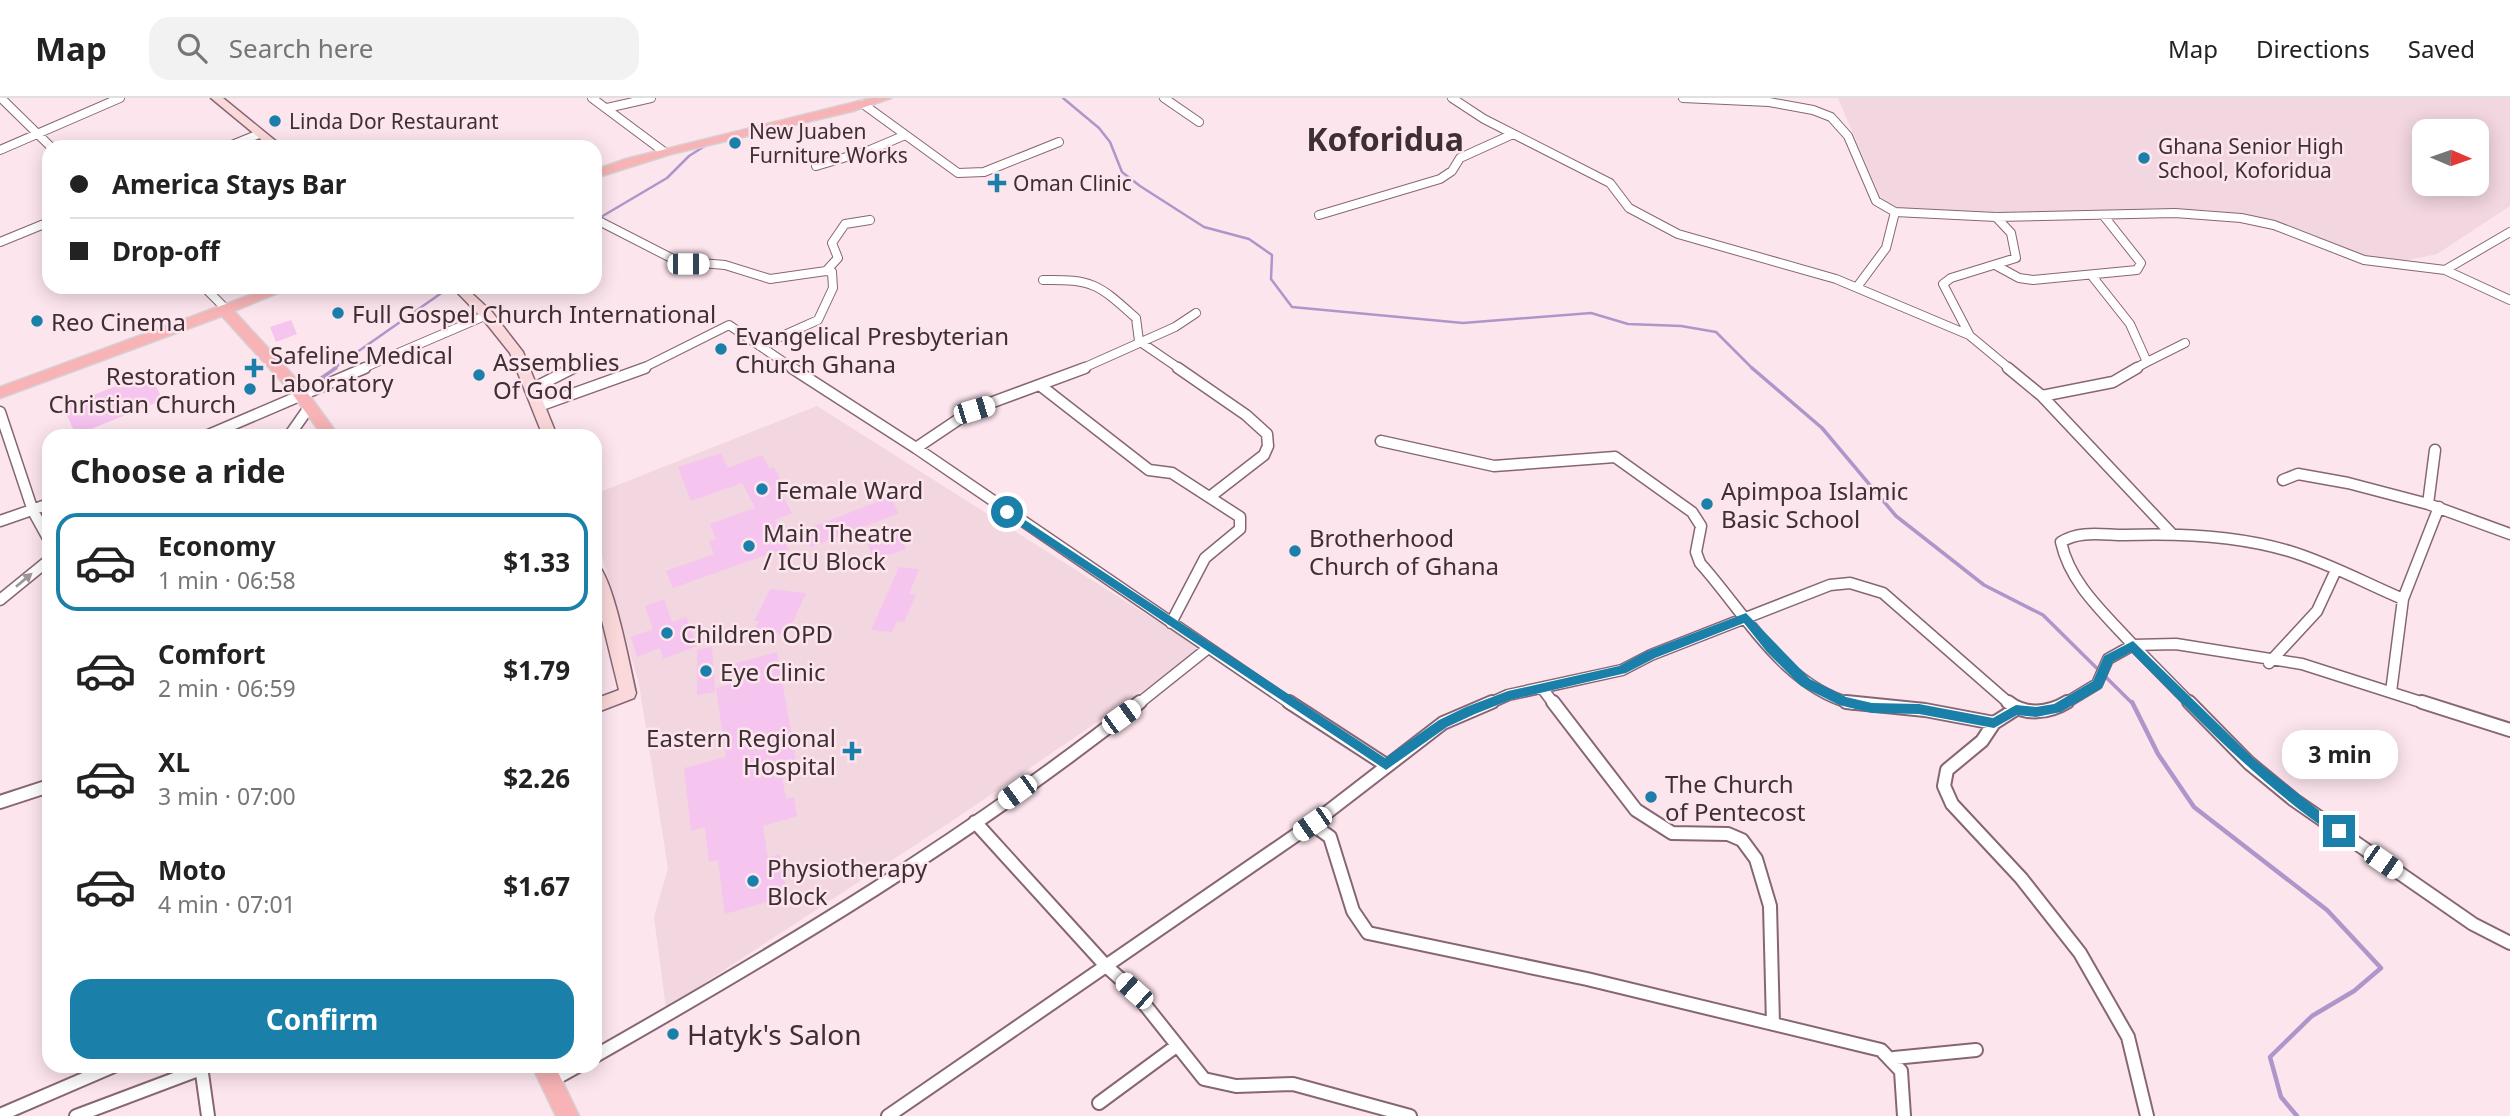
<!DOCTYPE html>
<meta charset="utf-8">
<style>
body{margin:0;font-family:"Noto Sans",sans-serif;background:#f2f2f2;color:#222;height:100vh;display:flex;flex-direction:column;font-size:26px;white-space:nowrap}
*{box-sizing:border-box;margin:0}
p{font-size:23px;color:#767676}
.icon{flex:none;width:38px;height:38px;fill:none;stroke:currentColor;stroke-width:2;stroke-linecap:round;stroke-linejoin:round}
.map{position:relative;flex:1;overflow:hidden}
.drawer{position:absolute;left:42px;top:331px;width:560px;height:644px;display:flex;flex-direction:column;background:#fff;border-radius:21px;box-shadow:0 4px 18px #0003}
.drawer>*{flex:none}
.hud{position:absolute;left:42px;top:42px;width:560px;height:154px;border-radius:21px;box-shadow:0 4px 18px #0003;display:grid;align-content:center;height:154px;padding:0 28px;background:#fff}
.needle{width:46px;rotate:92deg}
.tools{position:absolute;left:2412px;top:21px;display:grid;gap:14px}
.tools a{display:grid;place-items:center;width:77px;height:77px;border-radius:14px;background:#fff;box-shadow:0 4px 18px #0003;font-size:35px}
.end{position:absolute;width:32px;height:32px;margin:-16px;border:9px solid #1a7fa9;background:#fff;box-shadow:0 0 0 4px #fff}
.from{border-radius:50%}
.bubble{position:absolute;height:49px;border-radius:21px;background:#fff;box-shadow:0 4px 18px #0003;font-size:23px;font-weight:700;line-height:49px;text-align:center}
.car{position:absolute;width:21px;height:42px;margin:-21px -10px;border-radius:9px;box-shadow:0 0 5px 2px #0007;background:linear-gradient(#fff 24%,#345 0 40%,#fff 0 76%,#345 0 86%,#fff 0)}
.hud b{display:flex;align-items:center;gap:24px;height:66px;font-size:26px}
.hud b+b{border-top:2px solid #e0e0e0}
.hud i{width:18px;height:18px;background:#222}
ul{padding:0;list-style:none}
li{display:flex;align-items:center;gap:21px;height:98px;margin:0 14px 10px;padding:0 14px;border:4px solid transparent;border-radius:21px}
li div{flex:1}
li b{display:block;font-size:26px}
li em{font-style:normal;font-weight:700}
li.active{border-color:#1a7fa9}
li>.icon{width:63px;height:63px;stroke-width:1.5}
h2{padding:0 28px;font-size:32px;line-height:84px}
.primary-button{display:flex;gap:14px;margin-top:auto;padding:14px 28px}
.primary-button a{flex:1;height:80px;border-radius:21px;background:#1a7fa9;color:#fff;font-size:28px;font-weight:700;line-height:80px;text-align:center}
header{display:flex;align-items:center;gap:42px;box-sizing:border-box;height:98px;padding:0 35px;background:#fff;border-bottom:2px solid #e0e0e0}
header strong{font-size:33px}
nav{display:flex;gap:38px;margin-inline-start:auto;font-size:24px}
.search{width:490px;height:63px;background:#f2f2f2;display:flex;align-items:center;gap:18px;box-sizing:border-box;padding:0 24px;border-radius:21px;color:#767676;font-size:26px}
.map>svg:first-child{display:block}
.built{fill:#f2d6e0;fill-rule:evenodd}
.lines{fill:none;stroke-linecap:round;stroke-linejoin:round}
.stream-far2{stroke:#ae96ca;stroke-width:2.5}
.stream-far1{stroke:#ae96ca;stroke-width:3.5}
.stream{stroke:#ae96ca;stroke-width:4.5}
.building{fill:#f5c5f0}
.street-far2-casing{stroke:#876673;stroke-width:10}
.street-far1-casing{stroke:#876673;stroke-width:13}
.street-casing{stroke:#876673;stroke-width:16}
.secondary-casing{stroke:#876673;stroke-width:3}
.primary-casing{stroke:#d5d1d2;stroke-width:3}
.street-far2{stroke:#fff;stroke-width:8}
.street-far1{stroke:#fff;stroke-width:10}
.street{stroke:#fff;stroke-width:12}
.secondary{fill:#fbd9db;fill-rule:evenodd}
.primary{fill:#f7b3b6;fill-rule:evenodd}
.oneway{fill:#9e979a}
.route{fill:#1a7fa9}
.poi-dot{fill:#1a7fa9;stroke:#fde5ee;stroke-width:2.5}
.labels{text-anchor:middle;dominant-baseline:central;stroke-width:5;stroke-linejoin:round;paint-order:stroke}
.far-poi-label{font-size:21px;fill:#3e2f34;stroke:#fde5ee;text-anchor:start}
.poi-label{font-size:24px;fill:#3e2f34;stroke:#fde5ee;text-anchor:start}
.near-poi-label{font-size:28px;fill:#3e2f34;stroke:#fde5ee;text-anchor:start}
.far-town-label{font-size:32px;font-weight:bold;fill:#3e2f34;stroke:#fde5ee}
</style>
<header>
<strong>Map</strong>
<div class="search"><svg class="icon" aria-label="search" viewBox="0 0 24 24"><circle cx="10" cy="10" r="6"/><path d="M15 15l6 6"/></svg>Search here</div>
<nav><a>Map</a><a>Directions</a><a>Saved</a></nav>
</header>
<div class="map">
<svg width="2510" height="1018" viewBox="0 0 2510 1018">
<rect width="100%" height="100%" fill="#fde5ee"/>
<path class="built" d="M1838,0H2510V108L2437,156L2404,163L2357,157L2311,136L2265,123L2209,112L1998,116L1895,113L1880,98ZM2424,33H2476V86H2424Z
M817,308L1182,539L1200,554L955,721L666,910L654,819L668,770L639,586L595,434V396Z"/>
<g class="lines">
<path class="stream-far2" d="M1063,0L1099,30L1110,44L1122,74L1140,88L1204,129L1249,141L1272,157L1271,181L1292,209L1463,225L1591,215L1628,226L1681,228L1716,234L1753,271
M601,119L667,80L689,58L708,46
M333,271L450,189"/>
<path class="stream-far1" d="M1752,270L1822,330L1896,418L1984,487L2043,517L2133,606
M311,287L336,270"/>
<path class="stream" d="M2132,604L2158,656L2194,709L2327,812L2381,870L2354,893L2312,918L2270,959L2281,999L2297,1018"/>
</g>
<path class="building" d="M291,222L297,236L276,244L270,229Z
M149,275L163,302L76,337L63,309Z
M721,355L728,370L762,357L769,370L774,369L782,384L777,387L792,415L775,422L789,452L778,456L777,453L673,490L666,473L714,456L709,443L716,441L710,426L755,410L742,385L691,403L678,369Z
M890,399L899,415L811,449L802,433Z
M899,435L906,451L874,462L867,445Z
M899,469L919,471L909,496L916,497L904,524L897,523L892,534L871,532Z
M770,491L806,495L787,537L761,534L763,531L755,530L759,523H754Z
M664,501L672,524L686,519L697,548L663,561L660,550L637,559L631,539L653,531L645,508Z
M712,549L715,594L697,597V552Z
M777,554L797,668L781,672L786,701L794,699L797,718L763,728L768,760L780,756L787,798L725,816L718,762L709,764L705,729L691,733L684,670L726,659L716,590L739,584L736,565Z"/>
<g class="lines">
<g class="street-far2-casing">
<path id="street-far2" d="M1,0L51,49
M592,0L663,53
M1164,0L1199,24
M1452,0L1484,21L1610,85L1629,110L1678,136L1836,181L1969,237L2010,271
M1683,0L1769,4L1813,12L1831,19L1848,38L1876,103L1895,114L1996,119L2175,115L2241,120L2274,127L2364,162L2445,172L2510,134
M863,6L958,75L984,74L1059,44
M607,10L651,0
M227,49L259,36
M0,52L120,0
M816,68L870,52L903,38
M1319,117L1440,81L1452,73L1460,60L1513,36
M595,121L677,163L725,167L770,181L826,173L838,160L832,145L845,126L870,122
M0,144L49,124
M1997,168L2019,180L2033,182L2137,172L2141,165L2103,117
M2445,172L2510,202
M2092,178L2130,226L2147,264L2134,271
M1043,182C1094,181 1099,187 1136,220L1139,243L1180,271
M204,189L222,207
M1857,189L1886,150L1895,114
M1969,236L1943,186L1951,180L2016,160L2011,135L1996,119
M760,248L818,222L833,190L832,174L826,173
M2147,264L2185,245
M361,271L487,217
M570,271L590,261
M641,271L729,227L794,271
M1081,271L1175,229L1196,215"/>
</g>
<g class="street-far1-casing">
<path id="street-far1" d="M792,270L916,350L1291,606
M1178,270L1246,317L1267,336L1268,348L1264,357L1211,398
M2008,270L2042,298L2171,435
M1041,288L1149,372L1172,375L1240,419V431L1205,460L1171,525
M532,291L573,270
M2042,298L2113,284L2137,270
M539,308L645,270
M0,314L33,413L49,442
M206,338L365,270
M289,338L310,308
M1381,343L1494,368L1615,359L1692,414L1701,428L1696,454L1700,465C1745,515 1783,588 1853,606
M916,350L974,311L1085,270
M2283,382L2298,376L2348,385L2428,406L2510,436
M2428,406L2435,352
M0,423L49,406
M2403,501C2365,485 2329,465 2289,453C2236,437 2179,435 2124,437C2103,437 2080,432 2061,444C2070,486 2105,516 2133,547L2176,546L2302,566L2427,606
M0,502L49,462
M2269,565L2317,513L2336,472
M1542,590L1554,606
M2391,594L2403,501L2439,409
M1138,606L1207,551
M1488,606L1508,597L1622,572L1651,557L1830,487L1850,485L1883,495L2010,606
M2064,606L2097,586L2108,561L2133,547L2191,606"/>
</g>
<g class="street-casing">
<path id="street" d="M1289,604L1386,667
M1553,604L1636,712L1672,735L1728,736L1742,742L1756,761L1770,808L1773,926
M1846,604L1925,612L1994,625
M2008,604C2025,618 2049,615 2067,604
M2189,604L2249,665L2294,702L2473,826L2510,845
M2422,604L2510,632
M2016,611L1994,625L1982,643L1947,672L1944,688L1952,706L2021,780L2080,855L2128,939L2147,1018
M0,704L49,688
M975,724L1106,868L1134,893L1204,981L1236,988L1293,986L1410,1018
M1312,726L1330,739L1353,813L1368,835L1587,881L1881,952L1901,973L1904,1018
M595,958C783,851 970,739 1140,604
M1894,960L1976,952
M201,968L208,1018
M551,983L578,968
M1099,1005L1175,949
M0,1017L114,968
M76,1018L201,971
M888,1018L1312,726L1443,625L1492,604"/>
</g>
<g class="secondary-casing">
<path id="secondary" d="M211,0H223L283,49H270Z
M452,189H465L492,214L523,254L557,338H543L510,255L482,220Z
M595,465C612,471 631,574 636,595L634,600L595,615V601L619,592L595,494Z"/>
</g>
<g class="primary-casing">
<path id="primary" d="M872,0H891L853,13L671,56L595,80V72L626,61Z
M272,189H292L234,213L301,286L339,338H323L291,294L222,218L0,300V289Z
M532,968H555L579,1018H556Z"/>
</g>
<use href="#street-far2" class="street-far2"/>
<use href="#street-far1" class="street-far1"/>
<use href="#street" class="street"/>
<use href="#secondary" class="secondary"/>
<use href="#primary" class="primary"/>
</g>
<defs><path id="oneway-solid" d="M-6-.8H1V-3.2L6.5 0L1 3.2V.8H-6Z" transform="scale(1.75)"/></defs>
<use class="oneway" href="#oneway-solid" transform="translate(24 482) rotate(-40)"/>
<path class="route" d="M1007,410L1385,660L1439,622L1466,609L1508,593L1619,568L1647,553L1746,515L1810,581L1846,599L1872,605L1919,606L1993,620L2016,607L2036,609L2054,606L2093,583L2104,558L2133,543L2254,661L2345,733L2339,739L2334,737C2256,683 2198,621 2131,554L2113,564L2102,590L2061,614L2036,619L2017,617L1994,630L1919,616L1872,615L1839,607L1801,588L1767,554L1744,525L1655,560L1626,575L1510,602L1475,616L1447,629L1386,672L1004,417L1002,414Z"/>
<g class="poi-dot">
<circle cx="275" cy="23" r="7"/>
<circle cx="735" cy="45" r="7"/>
<circle cx="2144" cy="60" r="7"/>
<path d="M993.5 74.5h7v7h7v7h-7v7h-7v-7h-7v-7h7z"/>
<circle cx="338" cy="215" r="7"/>
<circle cx="37" cy="223" r="7"/>
<circle cx="721" cy="251" r="7"/>
<path d="M250.5 259.5h7v7h7v7h-7v7h-7v-7h-7v-7h7z"/>
<circle cx="479" cy="277" r="7"/>
<circle cx="250" cy="291" r="7"/>
<circle cx="762" cy="391" r="7"/>
<circle cx="1707" cy="406" r="7"/>
<circle cx="749" cy="448" r="7"/>
<circle cx="1295" cy="453" r="7"/>
<circle cx="667" cy="535" r="7"/>
<circle cx="706" cy="573" r="7"/>
<path d="M848.5 642.5h7v7h7v7h-7v7h-7v-7h-7v-7h7z"/>
<circle cx="1651" cy="699" r="7"/>
<circle cx="753" cy="783" r="7"/>
<circle cx="673" cy="936" r="7"/>
</g>
<g class="labels">
<g class="far-poi-label">
<text x="289" y="23">Linda Dor Restaurant</text>
<text x="749" y="33">New Juaben<tspan x="749" dy="24">Furniture Works</tspan></text>
<text x="2158" y="48">Ghana Senior High<tspan x="2158" dy="24">School, Koforidua</tspan></text>
<text x="1013" y="85">Oman Clinic</text>
</g>
<g class="poi-label">
<text x="352" y="215">Full Gospel Church International</text>
<text x="51" y="223">Reo Cinema</text>
<text x="735" y="237">Evangelical Presbyterian<tspan x="735" dy="28">Church Ghana</tspan></text>
<text x="270" y="256">Safeline Medical<tspan x="270" dy="28">Laboratory</tspan></text>
<text x="493" y="263">Assemblies<tspan x="493" dy="28">Of God</tspan></text>
<text x="236" y="277" text-anchor="end">Restoration<tspan x="236" dy="28">Christian Church</tspan></text>
<text x="776" y="391">Female Ward</text>
<text x="1721" y="392">Apimpoa Islamic<tspan x="1721" dy="28">Basic School</tspan></text>
<text x="763" y="434">Main Theatre<tspan x="763" dy="28">/ ICU Block</tspan></text>
<text x="1309" y="439">Brotherhood<tspan x="1309" dy="28">Church of Ghana</tspan></text>
<text x="681" y="535">Children OPD</text>
<text x="720" y="573">Eye Clinic</text>
<text x="836" y="639" text-anchor="end">Eastern Regional<tspan x="836" dy="28">Hospital</tspan></text>
<text x="1665" y="685">The Church<tspan x="1665" dy="28">of Pentecost</tspan></text>
<text x="767" y="769">Physiotherapy<tspan x="767" dy="28">Block</tspan></text>
</g>
<g class="near-poi-label">
<text x="687" y="936">Hatyk's Salon</text>
</g>
<g class="far-town-label">
<text x="1385" y="40">Koforidua</text>
</g>
</g>
</svg>
<div class="tools">
<a><svg class="needle" viewBox="-14 -14 28 28"><path d="M0-13l5 13h-10z" fill="#e53935"/><path d="M0 13l5-13h-10z" fill="#767676"/></svg></a>
</div>
<i class="end from" style="left:1007px;top:414px"></i>
<i class="end" style="left:2339px;top:733px"></i>
<div class="bubble" style="left:2282px;top:632px;width:116px">3 min</div>
<i class="car" style="left:688px;top:166px;rotate:90deg"></i>
<i class="car" style="left:974px;top:312px;rotate:73deg"></i>
<i class="car" style="left:1121px;top:619px;rotate:54deg"></i>
<i class="car" style="left:1017px;top:694px;rotate:234deg"></i>
<i class="car" style="left:1312px;top:726px;rotate:235deg"></i>
<i class="car" style="left:2383px;top:764px;rotate:125deg"></i>
<i class="car" style="left:1134px;top:893px;rotate:312deg"></i>
<div class="hud">
<b><i class="from"></i>America Stays Bar</b>
<b><i></i>Drop-off</b>
</div>
<section class="drawer">
<h2>Choose a ride</h2>
<ul>
<li class="active"><svg class="icon" aria-label="car" viewBox="0 0 24 24"><path d="M5 17H2v-5l4-1 3-4h7l3 4 3 1v5h-3M9 17h6M6 11h13"/><circle cx="7" cy="17" r="2"/><circle cx="17" cy="17" r="2"/></svg><div><b>Economy</b><p>1 min · 06:58</p></div><em>$1.33</em></li>
<li><svg class="icon" aria-label="car" viewBox="0 0 24 24"><path d="M5 17H2v-5l4-1 3-4h7l3 4 3 1v5h-3M9 17h6M6 11h13"/><circle cx="7" cy="17" r="2"/><circle cx="17" cy="17" r="2"/></svg><div><b>Comfort</b><p>2 min · 06:59</p></div><em>$1.79</em></li>
<li><svg class="icon" aria-label="car" viewBox="0 0 24 24"><path d="M5 17H2v-5l4-1 3-4h7l3 4 3 1v5h-3M9 17h6M6 11h13"/><circle cx="7" cy="17" r="2"/><circle cx="17" cy="17" r="2"/></svg><div><b>XL</b><p>3 min · 07:00</p></div><em>$2.26</em></li>
<li><svg class="icon" aria-label="car" viewBox="0 0 24 24"><path d="M5 17H2v-5l4-1 3-4h7l3 4 3 1v5h-3M9 17h6M6 11h13"/><circle cx="7" cy="17" r="2"/><circle cx="17" cy="17" r="2"/></svg><div><b>Moto</b><p>4 min · 07:01</p></div><em>$1.67</em></li>
</ul>
<div class="primary-button"><a>Confirm</a></div>
</section>
</div>
